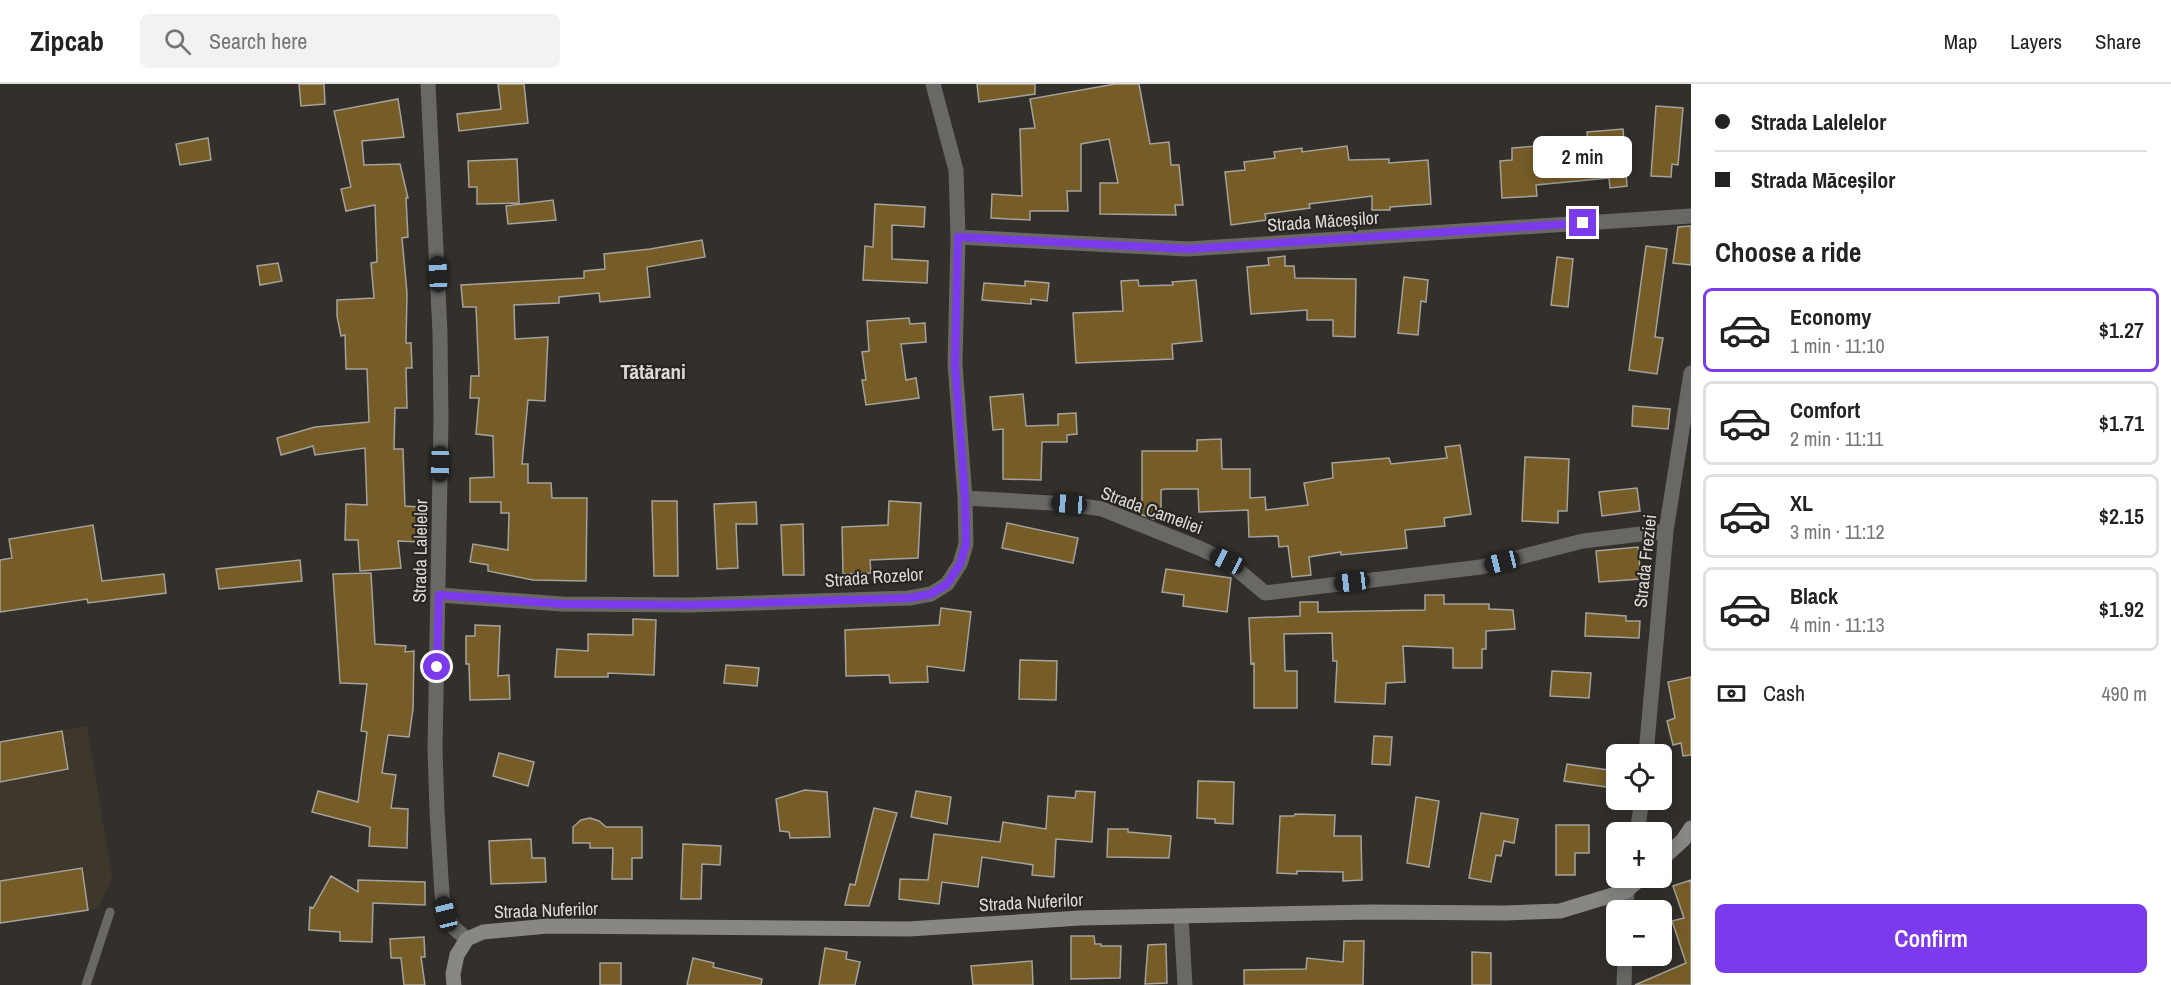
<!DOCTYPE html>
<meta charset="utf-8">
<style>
body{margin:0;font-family:"Archivo Narrow",sans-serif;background:#f2f2f2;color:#222;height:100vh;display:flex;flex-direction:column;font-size:22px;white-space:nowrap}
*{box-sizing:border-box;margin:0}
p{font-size:20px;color:#767676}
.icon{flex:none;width:33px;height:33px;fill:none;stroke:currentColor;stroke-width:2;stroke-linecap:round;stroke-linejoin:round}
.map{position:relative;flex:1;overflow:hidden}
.panel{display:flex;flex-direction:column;background:#fff;width:480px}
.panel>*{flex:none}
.top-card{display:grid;align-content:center;height:132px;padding:0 24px;background:#fff}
.fabs{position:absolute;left:1606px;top:660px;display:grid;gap:12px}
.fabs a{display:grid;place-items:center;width:66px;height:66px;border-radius:9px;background:#fff;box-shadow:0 3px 15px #0003;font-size:30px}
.end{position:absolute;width:27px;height:27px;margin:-14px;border:8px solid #7c3aed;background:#fff;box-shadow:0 0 0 3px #fff}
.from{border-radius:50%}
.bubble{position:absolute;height:42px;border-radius:9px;background:#fff;box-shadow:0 3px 15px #0003;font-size:20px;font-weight:600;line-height:42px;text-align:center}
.car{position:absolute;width:18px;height:36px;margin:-18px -9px;border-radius:8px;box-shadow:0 0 4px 2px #0007;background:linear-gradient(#222 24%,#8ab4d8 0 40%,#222 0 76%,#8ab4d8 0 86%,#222 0)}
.top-card b{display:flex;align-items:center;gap:21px;height:57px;font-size:22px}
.top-card b+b{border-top:2px solid #e0e0e0}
.top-card i{width:15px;height:15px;background:#222}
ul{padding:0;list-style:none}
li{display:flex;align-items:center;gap:18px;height:84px;margin:0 12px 9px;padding:0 12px;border:3px solid #e0e0e0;border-radius:9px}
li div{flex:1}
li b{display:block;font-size:22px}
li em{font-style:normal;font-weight:600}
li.on{border-color:#7c3aed}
li>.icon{width:54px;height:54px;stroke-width:1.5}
h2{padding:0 24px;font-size:27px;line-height:72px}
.pay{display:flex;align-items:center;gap:15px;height:66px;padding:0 24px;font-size:22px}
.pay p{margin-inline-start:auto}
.action{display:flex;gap:12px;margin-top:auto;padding:12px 24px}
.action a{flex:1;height:69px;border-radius:9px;background:#7c3aed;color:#fff;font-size:24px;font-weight:600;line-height:69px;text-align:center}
header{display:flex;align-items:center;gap:36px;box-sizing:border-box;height:84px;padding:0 30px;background:#fff;border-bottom:2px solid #e0e0e0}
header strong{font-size:28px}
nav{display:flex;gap:33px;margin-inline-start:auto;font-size:21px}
.search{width:420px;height:54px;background:#f2f2f2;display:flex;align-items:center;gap:15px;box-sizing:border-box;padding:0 21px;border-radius:9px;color:#767676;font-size:22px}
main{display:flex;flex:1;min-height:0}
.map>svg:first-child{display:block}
.built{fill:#3d372c}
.building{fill:#765d28;stroke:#a5a19b;stroke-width:1.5}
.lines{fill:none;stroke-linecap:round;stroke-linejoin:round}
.service{stroke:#696865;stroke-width:9}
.minor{stroke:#696865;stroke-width:15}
.secondary{stroke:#898783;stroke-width:15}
.route{stroke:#7c3aed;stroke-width:8}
.labels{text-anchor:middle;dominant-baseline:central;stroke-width:4.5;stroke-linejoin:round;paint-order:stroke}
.street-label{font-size:18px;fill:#dddbd8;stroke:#292621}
.quarter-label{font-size:21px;font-weight:bold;fill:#dddbd8;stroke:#292621}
</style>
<header>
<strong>Zipcab</strong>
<div class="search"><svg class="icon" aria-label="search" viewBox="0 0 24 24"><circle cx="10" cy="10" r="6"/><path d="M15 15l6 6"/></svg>Search here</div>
<nav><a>Map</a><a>Layers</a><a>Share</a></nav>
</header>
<main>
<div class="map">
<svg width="1691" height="901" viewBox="0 0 1691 901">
<rect width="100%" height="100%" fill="#33302b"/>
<path class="built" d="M87,642L112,794L98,824L0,839V658Z"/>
<path class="building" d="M299,0H324L325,20L301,22Z
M498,0H524L528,39L459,47L457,30L501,25Z
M977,0H1035V10L979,18Z
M1115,0H1139L1150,60L1169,58L1171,81H1179L1183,121H1175L1176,131L1100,130V99H1118L1109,55L1081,60V107H1067L1068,127H1030V136L991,134L992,110L1022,112L1020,45L1035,44L1030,15Z
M398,15L404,53L362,57L364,81L400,80L408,114H406L408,153L402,154L407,209L406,259H411L412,284H406L407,324H395L394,365H403L405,422L419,423V458L398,457L401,484L360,487L358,456H345L346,420L367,421L365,364L315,371L313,362L281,371L277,354L315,343L369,338L367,285H346L345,251L341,252L337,232V216L374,214L371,179L377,178L375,121L346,127L341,105L351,103L334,27Z
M1656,22L1683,24L1678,81L1672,80L1671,93L1651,92Z
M1623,45L1627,102L1610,104L1609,94L1536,101L1537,112L1502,114L1500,77L1512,76V64L1588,58L1587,48Z
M208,54L211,76L180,81L176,60Z
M1347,62L1349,76L1389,75V79L1428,76L1431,120L1390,123V126H1372V112L1309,120L1310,124L1265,130L1266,136L1231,141L1225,88L1245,86L1244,78L1275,74L1274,68L1302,64V68Z
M517,75L519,119L477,120V103H469L468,77Z
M553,116L556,136L508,140L506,122Z
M875,120L925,123L924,143L892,141V175L928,177L927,199L863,196L865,162L873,163Z
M1691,142V181L1673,179L1678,143Z
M702,156L705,173L647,183L650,213L600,218L599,209L559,213V219L514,221L515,255L548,253L545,317L528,316L522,380H528V399H551L552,414H587L586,497L533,496L488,487V481L470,478L473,460L508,466L509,429H501V418H470V394L494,393L493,352L476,350L479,314H470L471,292H479L476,223H463L461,201L584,194V187L605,185L604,170L650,165Z
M1646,162L1667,165L1655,253L1663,254L1657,290L1629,286Z
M1285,172V182H1294L1295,194L1356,195L1355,253L1333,252V236H1307V226L1251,230L1247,183L1269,181L1268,174Z
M1557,173L1573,175L1568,223L1551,221Z
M278,179L282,197L260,201L257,182Z
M1404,193L1428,196L1426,218L1421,217L1418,251L1398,249Z
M1138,196L1139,202L1173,201L1172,198L1196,196L1202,257L1172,260L1173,275L1076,279L1073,229L1123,227L1121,197Z
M1025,197L1049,199L1047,217L1031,215V220L982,216L984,199L1025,202Z
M909,234L910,240L925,239L926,258L901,260L906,296L916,294L919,314L866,321L862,296H866L862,268L869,267L867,237Z
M1023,310L1026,342L1058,341V330L1076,329L1077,350L1067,351V358H1042L1041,396L1003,395V345L993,346L990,313Z
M1633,322L1670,325L1668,345L1632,342Z
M1221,355L1222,385H1250V414L1265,413L1266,426L1308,421L1304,399L1333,394L1332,379L1389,374L1391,380L1447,374L1445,363L1460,361L1471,430L1444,434L1445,442L1405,446L1407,464L1341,471V468L1309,473L1311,491L1292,493L1288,462L1279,463L1278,452L1249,453L1248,426L1199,428L1198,405H1165L1161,406V435H1153L1142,431V367H1197V356Z
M1525,373L1569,375L1567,427H1558V439L1522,437Z
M1637,404L1640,427L1602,432L1599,408Z
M652,417H677L678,492H654Z
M889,417L921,419L918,474L870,476L871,489L843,490L842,443L888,441Z
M756,418L757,440H736L738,484L717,485L714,420Z
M1007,439L1078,454L1073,479L1002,464Z
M803,440L804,491H783L781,441Z
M93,441L102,497L164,490L166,509L88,519L87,515L0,528V476L12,474L9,455Z
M1638,463L1641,495L1599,498L1596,467Z
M300,476L302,497L219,505L216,485Z
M1166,485L1231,494L1227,528L1183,522L1184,511L1162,508Z
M371,489L375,560L406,562L405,568L414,567L413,625L409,653L388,651L382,689L396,691L391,724L408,725L407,764L369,762L370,743L312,728L318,707L358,718L367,648L361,647L367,600L340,599L333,490Z
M1425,511H1444V520H1489V525L1513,526L1515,545L1486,547V565H1482V584H1453V564L1403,562L1405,598L1386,599L1385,620L1335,618L1337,577H1333L1332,549L1284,550L1285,587H1297V624H1254V579L1251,580L1249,534L1300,532V518H1318V528L1425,526Z
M941,524L971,528L964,587L927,582L928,598L890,599L889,591L846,592L845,546L939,541Z
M1586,529L1626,532V537H1640L1639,554L1585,552Z
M633,535L656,536L654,591L608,589V593H555L557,565L588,567V550L633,551Z
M475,541L500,542L498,592L509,591L510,615L470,616L469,580H466V552H475Z
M1020,576L1057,577L1056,616L1019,615Z
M726,581L759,584L757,602L724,599Z
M1552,587L1591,589L1589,614L1550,612Z
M1691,593V671L1683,672L1681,659L1673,661L1667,637L1675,634L1668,598Z
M62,647L68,685L0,698V658Z
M1374,652L1392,653L1390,681L1372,680Z
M499,669L534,678L528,702L493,692Z
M1567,680L1615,687L1613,704L1564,697Z
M1198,697L1234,698L1233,740L1215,739V735L1197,734Z
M805,706L827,708L830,753L790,754L789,748L780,747L776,715Z
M916,707L951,713L947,740L911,733Z
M1076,707L1095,708L1092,758L1056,755L1054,793L1032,791L1033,781L982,773L978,803L942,798L939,820L899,815L900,795L928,796L934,750L1000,758L1003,738L1046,745L1048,712L1075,714Z
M1416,713L1439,717L1429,783L1407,779Z
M874,724L897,729L869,822L845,821L850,800L855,801Z
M1481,729L1518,735L1514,759L1504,757L1501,772L1496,771L1491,798L1469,794Z
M1295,730L1335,731L1334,752H1361L1362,796L1343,797V788L1297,787V790L1277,789L1280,732H1294Z
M590,734L599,737L606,743H642V774H632V795H612L613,764H590V759H573V743L581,736Z
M1556,741H1589V769H1575V791H1556Z
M1108,745H1128V748L1171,752L1169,774L1107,773Z
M531,755L532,774H545L546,798L491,800L489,757Z
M683,760L721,762L720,781L702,780L701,815H681Z
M82,784L88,826L0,839V797Z
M331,792L358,808V796L425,798V821L373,819L372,858L340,857V848L309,846L310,823L313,824Z
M1691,796V901H1635L1686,879L1672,837L1684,834L1673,802Z
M1071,852H1094L1095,860H1101V862H1121L1120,894L1071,895Z
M424,853L425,873H421L425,901H404L401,874H391L390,855Z
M1344,857H1364L1363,901H1244V886L1306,885L1307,874L1343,878Z
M1166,860L1167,899L1145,900L1148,861Z
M825,864L847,868L846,875L860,878L855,901H819Z
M1472,868L1491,869V901H1472Z
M693,874L714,879L713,883L762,895L761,901H687Z
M1032,877L1033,901H973L971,882Z
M600,879H621V901H600Z"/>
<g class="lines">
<path class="service" d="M86,901L110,828"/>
<path class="minor" d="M428,0L440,249L441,337L435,665L437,727L442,811L446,830L454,844L467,855
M958,153L1188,165L1691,132
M965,414L1069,420L1102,425L1199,464L1227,477L1265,509L1481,483L1583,457L1666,447
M439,511L562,520L690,521L909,514L931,510L947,500L960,480L966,460L965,414L955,280L958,153L956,86L933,0
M1646,670L1666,447L1691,289
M1637,748L1642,716
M1626,826L1628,794
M1181,833L1185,901
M1624,901L1625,872"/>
<path class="secondary" d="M1662,775L1683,756L1691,744
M454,901L453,890L457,871L467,855L483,848L548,842L909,845L1080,834L1370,828L1505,829L1560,827L1626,807L1641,794"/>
</g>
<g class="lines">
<path class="route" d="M437,583L439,511L562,520L690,521L909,514L931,510L947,500L960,480L966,460L965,414L955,280L958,153L1188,165L1583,139"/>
</g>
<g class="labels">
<g class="street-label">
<text transform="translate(1323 137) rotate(-4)">Strada Măceșilor</text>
<text transform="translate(1152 426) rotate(20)">Strada Cameliei</text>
<text transform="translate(420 467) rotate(-89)">Strada Lalelelor</text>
<text transform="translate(1645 477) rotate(-84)">Strada Freziei</text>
<text transform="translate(874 493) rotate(-4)">Strada Rozelor</text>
<text transform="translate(1031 818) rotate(-3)">Strada Nuferilor</text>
<text transform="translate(546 826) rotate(-2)">Strada Nuferilor</text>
</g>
<g class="quarter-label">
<text x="653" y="287">Tătărani</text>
</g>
</g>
</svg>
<div class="fabs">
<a><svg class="icon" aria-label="locate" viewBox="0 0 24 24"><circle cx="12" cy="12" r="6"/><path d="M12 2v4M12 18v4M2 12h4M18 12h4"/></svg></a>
<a>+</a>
<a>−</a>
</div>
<i class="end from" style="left:437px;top:583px"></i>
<i class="end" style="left:1583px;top:139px"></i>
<div class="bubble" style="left:1533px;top:52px;width:99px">2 min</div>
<i class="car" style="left:438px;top:190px;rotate:358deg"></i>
<i class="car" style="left:440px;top:380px;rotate:181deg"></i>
<i class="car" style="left:1069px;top:420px;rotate:274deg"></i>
<i class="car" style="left:1227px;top:477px;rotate:296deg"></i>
<i class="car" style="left:1502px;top:478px;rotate:256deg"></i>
<i class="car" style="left:1352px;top:498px;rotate:263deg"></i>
<i class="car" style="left:446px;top:830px;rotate:346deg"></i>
</div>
<section class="panel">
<div class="top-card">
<b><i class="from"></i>Strada Lalelelor</b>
<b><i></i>Strada Măceșilor</b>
</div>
<h2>Choose a ride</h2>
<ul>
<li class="on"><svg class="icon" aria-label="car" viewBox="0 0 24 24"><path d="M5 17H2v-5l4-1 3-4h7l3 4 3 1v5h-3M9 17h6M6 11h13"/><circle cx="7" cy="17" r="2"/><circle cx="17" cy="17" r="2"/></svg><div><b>Economy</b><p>1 min · 11:10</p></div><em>$1.27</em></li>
<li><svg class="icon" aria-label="car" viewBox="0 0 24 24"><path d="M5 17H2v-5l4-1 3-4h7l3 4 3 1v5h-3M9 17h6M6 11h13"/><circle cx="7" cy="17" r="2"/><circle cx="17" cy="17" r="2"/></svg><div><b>Comfort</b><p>2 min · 11:11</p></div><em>$1.71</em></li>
<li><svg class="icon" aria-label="car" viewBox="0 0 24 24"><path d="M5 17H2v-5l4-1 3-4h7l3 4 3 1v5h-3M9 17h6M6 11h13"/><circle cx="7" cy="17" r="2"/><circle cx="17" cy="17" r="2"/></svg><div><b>XL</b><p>3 min · 11:12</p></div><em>$2.15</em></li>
<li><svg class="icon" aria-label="car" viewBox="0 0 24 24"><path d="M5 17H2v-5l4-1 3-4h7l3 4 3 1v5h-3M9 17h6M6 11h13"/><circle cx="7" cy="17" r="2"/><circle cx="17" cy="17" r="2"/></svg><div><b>Black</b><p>4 min · 11:13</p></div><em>$1.92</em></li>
</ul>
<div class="pay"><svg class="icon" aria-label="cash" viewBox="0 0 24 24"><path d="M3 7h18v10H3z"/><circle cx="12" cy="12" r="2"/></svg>Cash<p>490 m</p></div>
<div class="action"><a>Confirm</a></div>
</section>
</main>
